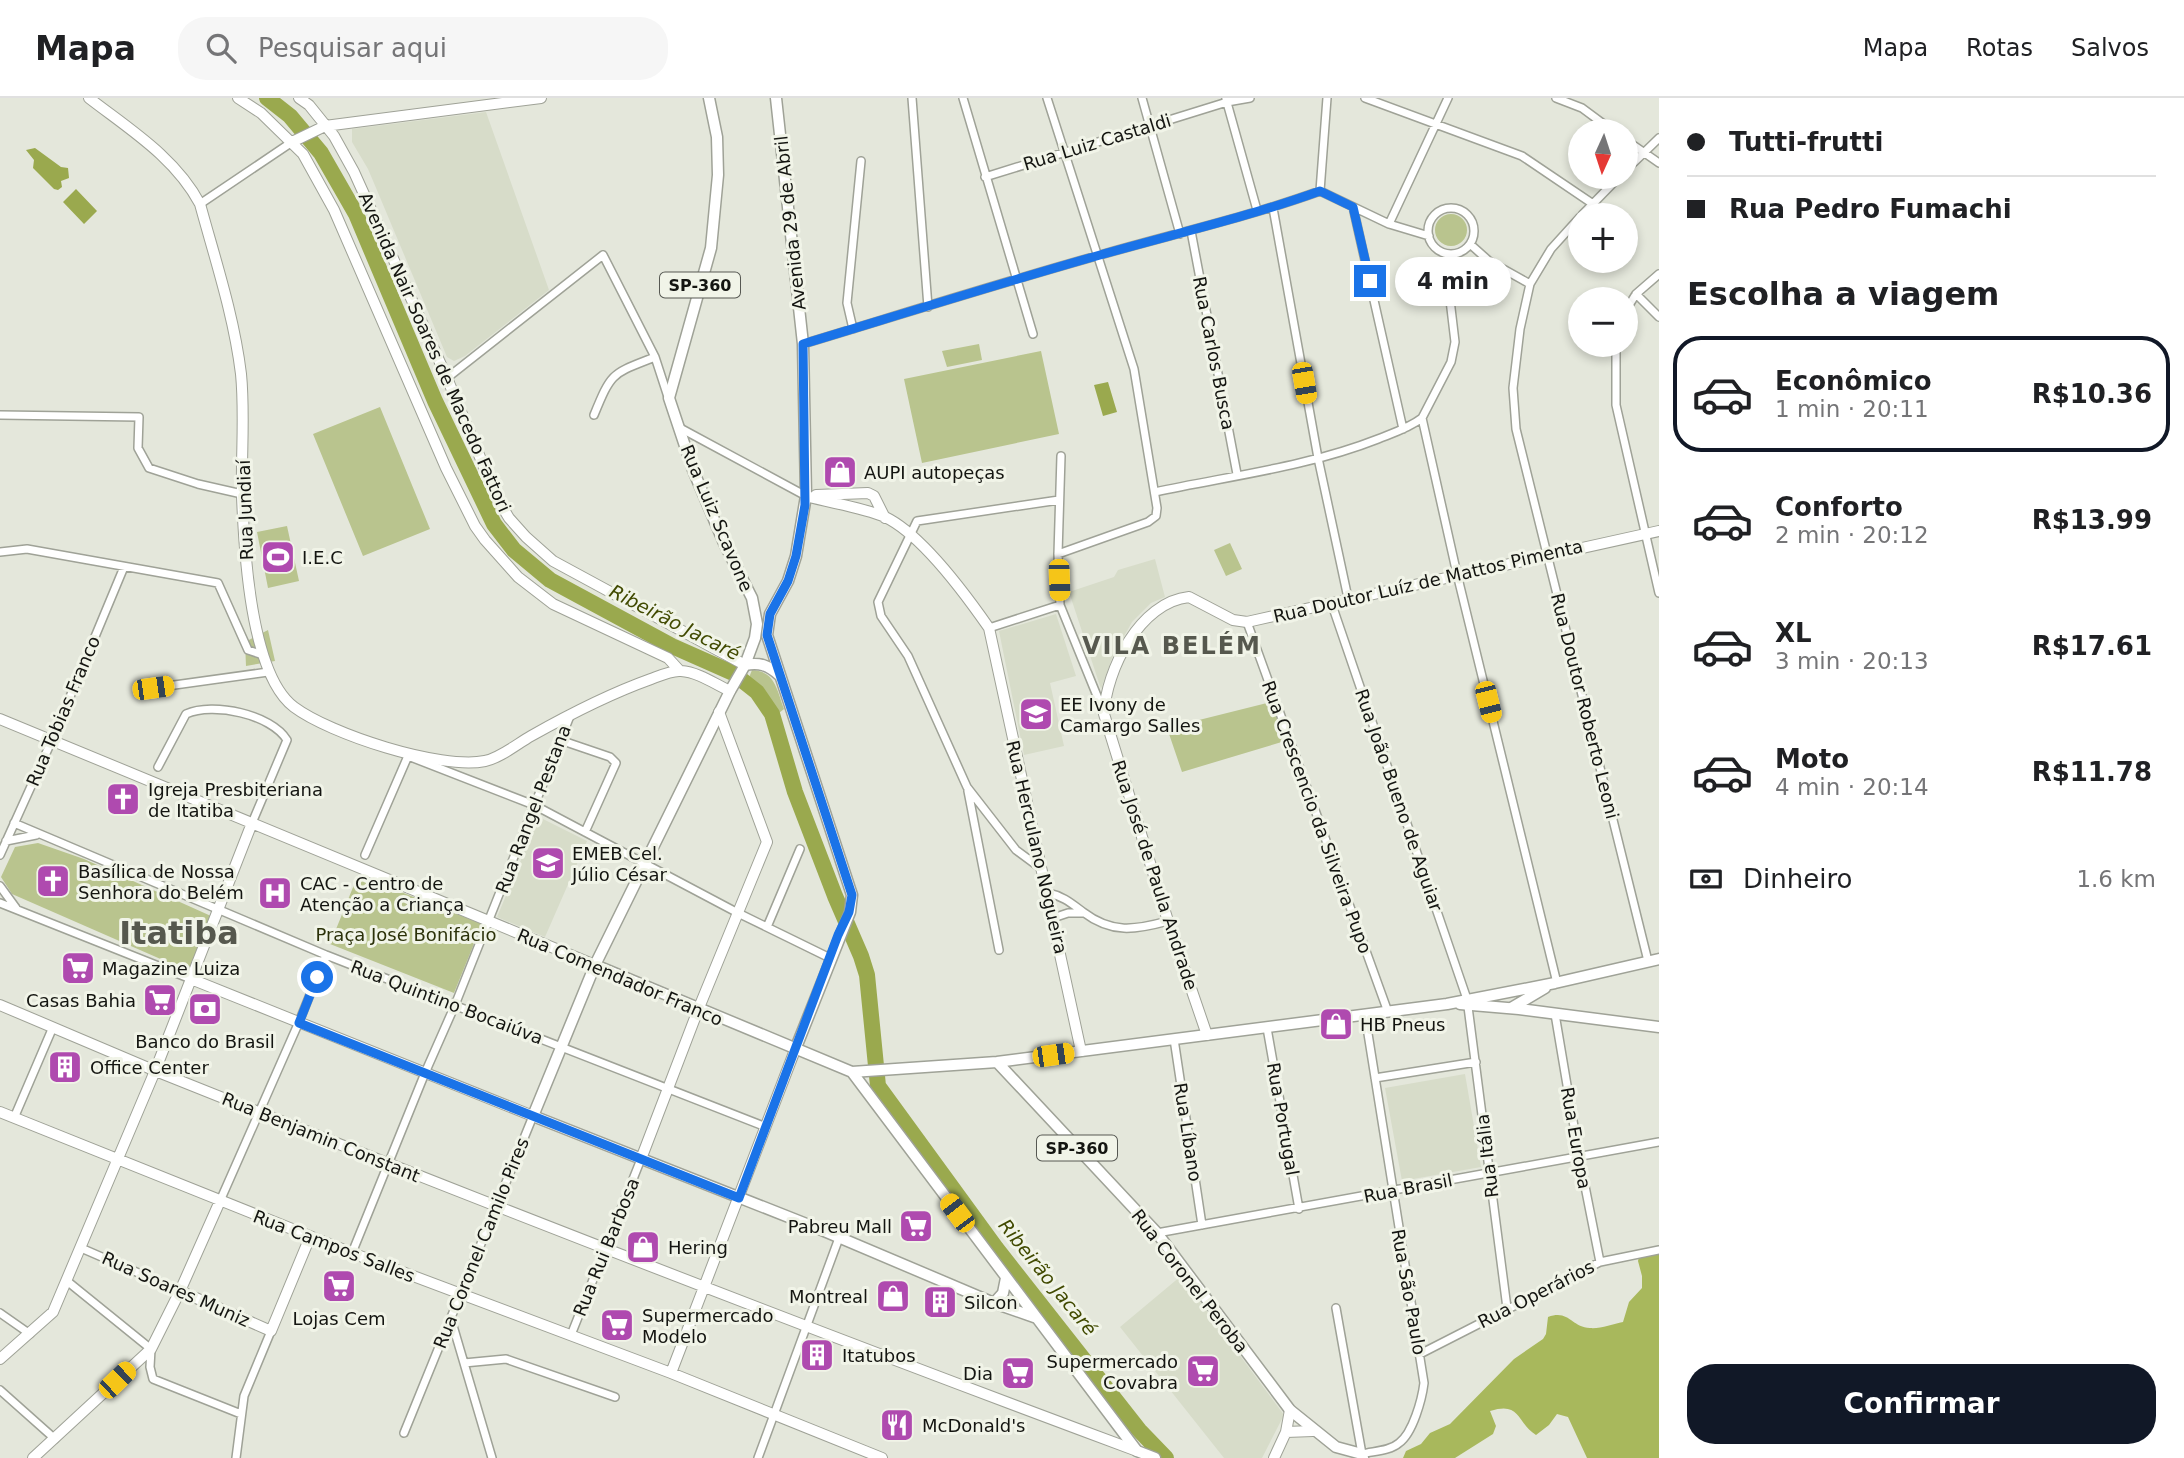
<!DOCTYPE html>
<html lang="pt">
<meta charset="utf-8">
<style>
body{margin:0;font-family:"DejaVu Sans",sans-serif;background:#f6f6f6;color:#202124;height:100vh;display:flex;flex-direction:column;font-size:26px;white-space:nowrap}
*{box-sizing:border-box;margin:0}
p{font-size:23px;color:#757577}
.icon{flex:none;width:38px;height:38px;fill:none;stroke:currentColor;stroke-width:2;stroke-linecap:round;stroke-linejoin:round}
.map{position:relative;flex:1;overflow:hidden}
.drawer{display:flex;flex-direction:column;background:#fff;width:525px}
.drawer>*{flex:none}
.banner{display:grid;align-content:center;height:154px;padding:0 28px;background:#fff}
.needle{width:46px;rotate:183deg}
.tools{position:absolute;left:1568px;top:21px;display:grid;gap:14px}
.tools a{display:grid;place-items:center;width:70px;height:70px;border-radius:50%;background:#fff;box-shadow:0 4px 10px #0003;font-size:35px}
.end{position:absolute;width:32px;height:32px;margin:-16px;border:9px solid #1a73e8;background:#fff;box-shadow:0 0 0 4px #fff}
.from{border-radius:50%}
.bubble{position:absolute;height:49px;border-radius:24px;background:#fff;box-shadow:0 4px 10px #0003;font-size:23px;font-weight:600;line-height:49px;text-align:center}
.car{position:absolute;width:21px;height:42px;margin:-21px -10px;border-radius:9px;box-shadow:0 0 5px 2px #0007;background:linear-gradient(#f5c518 24%,#345 0 40%,#f5c518 0 76%,#345 0 86%,#f5c518 0)}
.banner b{display:flex;align-items:center;gap:24px;height:66px;font-size:26px}
.banner b+b{border-top:2px solid #e0e0e0}
.banner i{width:18px;height:18px;background:#202124}
ul{padding:0;list-style:none}
li{display:flex;align-items:center;gap:21px;height:116px;margin:0 14px 10px;padding:0 14px;border:4px solid transparent;border-radius:28px}
li div{flex:1}
li b{display:block;font-size:26px}
li em{font-style:normal;font-weight:600}
li.on{border-color:#111827}
li>.icon{width:63px;height:63px;stroke-width:1.5}
h2{padding:0 28px;font-size:32px;line-height:84px}
.pay{display:flex;align-items:center;gap:18px;height:77px;padding:0 28px;font-size:26px}
.pay p{margin-inline-start:auto}
.primary-button{display:flex;gap:14px;margin-top:auto;padding:14px 28px}
.primary-button a{flex:1;height:80px;border-radius:28px;background:#111827;color:#fff;font-size:28px;font-weight:600;line-height:80px;text-align:center}
header{display:flex;align-items:center;gap:42px;box-sizing:border-box;height:98px;padding:0 35px;background:#fff;border-bottom:2px solid #e0e0e0}
header strong{font-size:33px}
nav{display:flex;gap:38px;margin-inline-start:auto;font-size:24px}
.search{width:490px;height:63px;background:#f6f6f6;display:flex;align-items:center;gap:18px;box-sizing:border-box;padding:0 24px;border-radius:28px;color:#757577;font-size:26px}
main{display:flex;flex:1;min-height:0}
.map>svg:first-child{display:block}
.built{fill:#d7dcc9}
.green{fill:#b9c48e}
.forest{fill:#a8b85c}
.water{fill:#9aa94e}
.lines{fill:none;stroke-linecap:round;stroke-linejoin:round}
.river{stroke:#9aa94e;stroke-width:16}
.street-casing{stroke:#9fa297;stroke-width:10}
.secondary-casing{stroke:#9fa297;stroke-width:12}
.primary-casing{stroke:#9fa297;stroke-width:13}
.street{stroke:#fff;stroke-width:7}
.secondary{stroke:#fff;stroke-width:10}
.primary{stroke:#fff;stroke-width:10}
.route{stroke:#1a73e8;stroke-width:9}
.labels{text-anchor:middle;dominant-baseline:central;stroke-width:6;stroke-linejoin:round;paint-order:stroke}
.shield{fill:#f1f4e8;stroke:#565852;stroke-width:2}
.shield-label{font-size:16px;font-weight:bold;fill:#141511}
.street-label{font-size:18px;fill:#141511;stroke:#f1f4e8}
.poi-label{font-size:18px;fill:#141511;stroke:#f1f4e8;text-anchor:start}
.park-label{font-size:18px;fill:#2c320a;stroke:#f1f4e8}
.water-label{font-size:19px;font-style:italic;fill:#414a01;stroke:#f1f4e8}
.district-label{font-size:24px;font-weight:bold;letter-spacing:2px;fill:#56584e;stroke:#f1f4e8}
.town-label{font-size:32px;font-weight:bold;fill:#56584e;stroke:#f1f4e8}
</style>
<header>
<strong>Mapa</strong>
<div class="search"><svg class="icon" aria-label="search" viewBox="0 0 24 24"><circle cx="10" cy="10" r="6"/><path d="M15 15l6 6"/></svg>Pesquisar aqui</div>
<nav><a>Mapa</a><a>Rotas</a><a>Salvos</a></nav>
</header>
<main>
<div class="map">
<svg width="1659" height="1360" viewBox="0 0 1659 1360">
<rect width="100%" height="100%" fill="#e4e7db"/>
<path class="built" d="M486,14L549,192L465,258L454,263L447,259L379,97L368,71L352,44V31Z
M1155,461L1165,499L1151,505L1132,524L1112,560L1101,591L1069,494L1114,479L1118,472Z
M1056,516L1076,578L1050,585L1064,648L1024,657L999,533Z
M539,719L587,743L545,839L497,819Z
M1465,976L1481,1069L1402,1083L1385,990Z
M1181,1178L1284,1317L1262,1360H1224L1120,1229Z"/>
<path class="green" d="M1435 132a16 16 0 1 1 32 0a16 16 0 1 1-32 0Z
M979,246L982,262L947,269L942,253Z
M1041,253L1059,336L922,365L904,281Z
M380,309L430,431L363,458L313,336Z
M287,428L299,483L268,490L257,434Z
M1230,445L1242,471L1226,478L1214,452Z
M268,532L275,563L246,568L245,544Z
M752,572C775,573 777,592 784,611L779,615L761,591L748,582Z
M1271,604L1285,643L1182,674L1167,630Z
M38,745L84,761L211,818L188,873L12,796L1,779L15,749Z
M358,777L482,826L454,895L330,846Z"/>
<path class="forest" d="M1659,1154V1360H1587L1568,1319L1557,1316L1549,1327L1536,1337C1516,1324 1521,1303 1490,1313L1496,1328L1493,1336L1455,1360H1403L1406,1353L1421,1346L1430,1335L1450,1326L1514,1261L1543,1241L1546,1236L1548,1219C1569,1211 1571,1229 1590,1230C1600,1231 1613,1226 1623,1224L1629,1204L1642,1190V1178L1638,1163L1639,1159Z"/>
<path class="water" d="M35,50L61,69L68,70L69,80L61,83L62,89L58,92L54,91L33,70L34,62L26,52Z
M76,91L97,113L84,126L63,104Z
M1108,284L1117,314L1103,318L1094,287Z"/>
<g class="lines">
<path class="river" d="M267,0L290,18L321,55L356,116L435,303L494,426L514,452L550,482L672,548L733,575L757,594L772,616L795,694L835,798L861,858L867,877L878,988L996,1150L1139,1332L1166,1360"/>
<g class="street-casing">
<path id="street" d="M912,0L928,209
M963,0L1033,236
M1047,0L1134,271L1157,410L1156,418L1148,424L1058,456
M1142,0L1180,136
M1365,0L1522,58L1593,106
M1556,0L1582,10L1613,33
M1226,1L1257,112
M1626,42L1659,65
M1626,72L1659,40
M985,79L1227,4L1250,0
M1320,93L1327,0
M200,106L292,44
M1353,109L1403,331
M1273,110L1318,360L1348,500
M1428 133a23 23 0 1 1 46 0a23 23 0 1 1-46 0Z
M1582,117L1619,79
M1580,119L1551,151L1530,186L1520,231L1513,290L1516,331L1648,863
M1389,126L1448,0
M1191,133L1237,376
M1470,146L1489,163L1530,186
M1636,196L1659,219
M1626,212L1636,196L1659,176
M853,231L847,205L861,63
M803,246C902,216 1000,185 1100,157C1173,136 1248,119 1320,93L1389,126L1429,138
M1616,247V307L1659,495
M447,280L603,157L655,259L668,299
M0,317L139,319L138,350L149,370L198,386L242,396
M594,317C612,273 612,276 655,259
M1422,320L1457,476L1557,885
M680,330L806,398
M1061,358L1058,456L1060,507L1104,615
M1155,394C1229,378 1307,369 1378,341C1393,335 1409,330 1422,320L1451,264L1455,244L1448,185L1451,156
M0,454L27,451L218,485L248,552L263,557
M1331,504L1467,901L1507,1210
M1247,524L1388,914
M989,530L1060,507
M153,590L268,574
M560,642L610,659L616,665L585,734
M158,669L186,616C213,604 271,616 287,642L252,725
M968,693L999,852
M14,725L326,857L766,1029
M6,743L36,737
M0,757L52,642L124,469
M365,757L408,658L534,707L738,815L830,860
M1039,769L1016,752L967,689L908,558L881,518L878,504L917,423L1059,402
M0,788L16,810
M1048,795C1063,798 1071,805 1083,814C1112,836 1135,832 1168,823
M0,805L191,881
M1053,820L1068,815H1083
M767,829L800,751
M1555,916L1579,1058L1600,1164
M1267,930L1299,1111
M1174,941L1202,1127
M1375,980L1476,964
M14,1020L53,929
M220,1103L299,924L326,857
M1157,1135L1659,1044
M81,1150L180,1193
M352,1155L425,975L455,907L570,618
M67,1183L151,1251L150,1269L153,1281L241,1316
M1336,1210L1362,1356C1374,1353 1390,1353 1399,1345C1413,1335 1422,1301 1424,1285L1365,917
M0,1215L30,1236
M451,1221L492,1360
M571,1237L641,1061
M1420,1256L1600,1164L1659,1152
M464,1265L506,1261L615,1299
M0,1292L55,1341
M404,1335L533,1018
M236,1360L244,1298L271,1233
M758,1360L839,1140"/>
</g>
<g class="secondary-casing">
<path id="secondary" d="M89,0C129,31 175,59 200,106C215,161 234,218 241,276C245,316 241,357 242,398C244,450 250,576 294,609C330,636 440,672 485,663C500,660 517,646 531,638C570,616 609,596 651,581C659,578 672,572 681,573C698,574 715,586 730,593
M238,0L261,15L303,56L334,112L446,370L475,428L485,442L518,479L553,506L668,560L679,572
M299,0L309,7L334,38L354,74L447,280L497,400L509,420L526,439L553,463L745,567
M292,44L325,28L541,0
M816,397L868,395L874,398L885,420
M806,398C830,405 862,409 885,419C921,436 966,497 989,530L1081,953
M0,621L595,867
M191,881L533,1018
M0,907C53,929 105,952 158,974C483,1104 809,1231 1137,1353
M1207,937L1168,823L1104,616C1106,572 1140,504 1189,499L1233,522L1247,524L1659,433
M0,1014L352,1155L671,1275L882,1360
M641,1061L698,912L767,744L719,614
M180,1193L271,1233L310,1139
M0,1261L53,1214L155,973L252,725
M671,1275L795,952
M1286,1334L1313,1333
M33,1360L151,1251L180,1193L220,1103
M1274,1360L1286,1334L1290,1312"/>
</g>
<g class="primary-casing">
<path id="primary" d="M709,0L717,39L718,77L711,150L669,300L693,372L724,445L752,500L757,526L755,540L745,567L730,593L595,867L533,1018L824,1133L994,1205L1037,1220
M776,0L803,246L806,398L796,458L788,483L770,516L767,537L852,797L850,814L795,952
M745,567C759,564 768,567 779,577
M595,867L852,974L997,964L1447,906L1555,885L1659,861
M1460,906L1519,911L1659,929
M1511,910L1545,890
M997,964L1157,1135L1290,1312L1336,1349L1362,1356L1363,1360
M852,974L1137,1353L1155,1360
M994,1205L1003,1195L1006,1180"/>
</g>
<use href="#street" class="street"/>
<use href="#secondary" class="secondary"/>
<use href="#primary" class="primary"/>
</g>
<g class="lines">
<path class="route" d="M317,879L299,925L739,1100L838,837L849,814L852,797L767,537L770,516L788,483L796,458L805,407L803,246C902,216 1001,185 1100,157C1174,136 1248,119 1320,93L1353,109L1370,183"/>
</g>
<defs>
<g id="shop-square" transform="scale(1.75)"><rect x="-9" y="-9" width="18" height="18" rx="4" fill="#af4aaf" stroke="#f1f4e8"/><path d="M-5-2.5h2.3a2.7 3.5 0 0 1 5.4 0H5L5.5 6h-11ZM-1.5-2.5h3a1.5 2.3 0 0 0-3 0Z" fill="#fff"/></g>
<g id="stadium-square" transform="scale(1.75)"><rect x="-9" y="-9" width="18" height="18" rx="4" fill="#af4aaf" stroke="#f1f4e8"/><path d="M0-5a6.5 5 0 1 0 0 10a6.5 5 0 1 0 0-10ZM-3.5-1.8h7v3.6h-7Z" fill="#fff"/></g>
<g id="school-square" transform="scale(1.75)"><rect x="-9" y="-9" width="18" height="18" rx="4" fill="#af4aaf" stroke="#f1f4e8"/><path d="M0-5L7-2L0 1L-7-2ZM-4 1L0 2.5L4 1V4Q0 6-4 4Z" fill="#fff"/></g>
<g id="church-square" transform="scale(1.75)"><rect x="-9" y="-9" width="18" height="18" rx="4" fill="#af4aaf" stroke="#f1f4e8"/><path d="M-1.2-6h2.4v3.5h3.3v2.4h-3.3V6h-2.4V-.1h-3.3v-2.4h3.3Z" fill="#fff"/></g>
<g id="hospital-square" transform="scale(1.75)"><rect x="-9" y="-9" width="18" height="18" rx="4" fill="#af4aaf" stroke="#f1f4e8"/><path d="M-5-5h3v3.5h4V-5h3V5h-3V1.5h-4V5h-3Z" fill="#fff"/></g>
<g id="supermarket-square" transform="scale(1.75)"><rect x="-9" y="-9" width="18" height="18" rx="4" fill="#af4aaf" stroke="#f1f4e8"/><path d="M-6-5.5h2.5l.6 2H6L4.5 2H-2.5L-4.4-4H-6ZM-1.5 3.2a1.3 1.3 0 1 0 .1 0ZM3 3.2a1.3 1.3 0 1 0 .1 0Z" fill="#fff"/></g>
<g id="bank-square" transform="scale(1.75)"><rect x="-9" y="-9" width="18" height="18" rx="4" fill="#af4aaf" stroke="#f1f4e8"/><path d="M-6-4H6V4H-6ZM0-2.3a2.3 2.3 0 1 0 0 4.6a2.3 2.3 0 1 0 0-4.6Z" fill="#fff"/></g>
<g id="building-square" transform="scale(1.75)"><rect x="-9" y="-9" width="18" height="18" rx="4" fill="#af4aaf" stroke="#f1f4e8"/><path d="M-4-6H4V6H1V3H-1V6H-4ZM-2.5-4.3h1.7v1.8h-1.7ZM.8-4.3h1.7v1.8H.8ZM-2.5-1h1.7V.8h-1.7ZM.8-1h1.7V.8H.8Z" fill="#fff"/></g>
<g id="restaurant-square" transform="scale(1.75)"><rect x="-9" y="-9" width="18" height="18" rx="4" fill="#af4aaf" stroke="#f1f4e8"/><path d="M-5-6h1v4h1v-4h1v4h1v-4h1v5L-1.5 .5V6h-2V.5L-5-1ZM5-6V6H3V1.5H1.5Q1.5-4 5-6Z" fill="#fff"/></g>
</defs>
<g fill-rule="evenodd">
<use href="#shop-square" x="840" y="374"/>
<use href="#stadium-square" x="278" y="459"/>
<use href="#school-square" x="1036" y="616"/>
<use href="#church-square" x="123" y="701"/>
<use href="#school-square" x="548" y="765"/>
<use href="#church-square" x="53" y="783"/>
<use href="#hospital-square" x="275" y="795"/>
<use href="#supermarket-square" x="78" y="870"/>
<use href="#supermarket-square" x="160" y="902"/>
<use href="#bank-square" x="205" y="911"/>
<use href="#shop-square" x="1336" y="926"/>
<use href="#building-square" x="65" y="969"/>
<use href="#supermarket-square" x="916" y="1128"/>
<use href="#shop-square" x="643" y="1149"/>
<use href="#supermarket-square" x="339" y="1188"/>
<use href="#shop-square" x="893" y="1198"/>
<use href="#building-square" x="940" y="1204"/>
<use href="#supermarket-square" x="617" y="1227"/>
<use href="#building-square" x="817" y="1257"/>
<use href="#supermarket-square" x="1203" y="1273"/>
<use href="#supermarket-square" x="1018" y="1275"/>
<use href="#restaurant-square" x="897" y="1327"/>
</g>
<g class="labels">
<g class="shield">
<rect x="660" y="174.5" width="80" height="25" rx="5"/>
<rect x="1037" y="1037.5" width="80" height="25" rx="5"/>
</g>
<g class="shield-label">
<text x="700" y="187">SP-360</text>
<text x="1077" y="1050">SP-360</text>
</g>
<g class="street-label">
<text transform="translate(1097 44) rotate(-17)">Rua Luiz Castaldi</text>
<text transform="translate(790 125) rotate(-96)">Avenida 29 de Abril</text>
<text transform="translate(435 254) rotate(66)">Avenida Nair Soares de Macedo Fattori</text>
<text transform="translate(1214 255) rotate(79)">Rua Carlos Busca</text>
<text transform="translate(245 412) rotate(-92)">Rua Jundiaí</text>
<text transform="translate(717 420) rotate(67)">Rua Luiz Scavone</text>
<text transform="translate(1428 483) rotate(-13)">Rua Doutor Luíz de Mattos Pimenta</text>
<text transform="translate(1585 608) rotate(76)">Rua Doutor Roberto Leoni</text>
<text transform="translate(63 613) rotate(-67)">Rua Tobias Franco</text>
<text transform="translate(1399 702) rotate(71)">Rua João Bueno de Aguiar</text>
<text transform="translate(533 711) rotate(-69)">Rua Rangel Pestana</text>
<text transform="translate(1317 719) rotate(70)">Rua Crescencio da Silveira Pupo</text>
<text transform="translate(1037 749) rotate(77)">Rua Herculano Nogueira</text>
<text transform="translate(1155 777) rotate(72)">Rua José de Paula Andrade</text>
<text transform="translate(620 879) rotate(23)">Rua Comendador Franco</text>
<text transform="translate(447 904) rotate(21)">Rua Quintino Bocaiúva</text>
<text transform="translate(1283 1021) rotate(80)">Rua Portugal</text>
<text transform="translate(1188 1034) rotate(81)">Rua Líbano</text>
<text transform="translate(321 1039) rotate(22)">Rua Benjamin Constant</text>
<text transform="translate(1576 1040) rotate(80)">Rua Europa</text>
<text transform="translate(1487 1058) rotate(-97)">Rua Itália</text>
<text transform="translate(1408 1090) rotate(-11)">Rua Brasil</text>
<text transform="translate(481 1145) rotate(-68)">Rua Coronel Camilo Pires</text>
<text transform="translate(334 1148) rotate(21)">Rua Campos Salles</text>
<text transform="translate(606 1149) rotate(-68)">Rua Rui Barbosa</text>
<text transform="translate(1190 1183) rotate(52)">Rua Coronel Peroba</text>
<text transform="translate(176 1191) rotate(24)">Rua Soares Muniz</text>
<text transform="translate(1409 1194) rotate(80)">Rua São Paulo</text>
<text transform="translate(1536 1196) rotate(-27)">Rua Operários</text>
</g>
<g class="poi-label">
<text x="864" y="374">AUPI autopeças</text>
<text x="302" y="459">I.E.C</text>
<text x="1060" y="606">EE Ivony de<tspan x="1060" dy="21">Camargo Salles</tspan></text>
<text x="148" y="691">Igreja Presbiteriana<tspan x="148" dy="21">de Itatiba</tspan></text>
<text x="572" y="755">EMEB Cel.<tspan x="572" dy="21">Júlio César</tspan></text>
<text x="78" y="773">Basílica de Nossa<tspan x="78" dy="21">Senhora do Belém</tspan></text>
<text x="300" y="785">CAC - Centro de<tspan x="300" dy="21">Atenção a Criança</tspan></text>
<text x="102" y="870">Magazine Luiza</text>
<text x="136" y="902" text-anchor="end">Casas Bahia</text>
<text x="1360" y="926">HB Pneus</text>
<text x="205" y="943" text-anchor="middle">Banco do Brasil</text>
<text x="90" y="969">Office Center</text>
<text x="892" y="1128" text-anchor="end">Pabreu Mall</text>
<text x="668" y="1149">Hering</text>
<text x="868" y="1198" text-anchor="end">Montreal</text>
<text x="964" y="1204">Silcon</text>
<text x="642" y="1217">Supermercado<tspan x="642" dy="21">Modelo</tspan></text>
<text x="339" y="1220" text-anchor="middle">Lojas Cem</text>
<text x="842" y="1257">Itatubos</text>
<text x="1178" y="1263" text-anchor="end">Supermercado<tspan x="1178" dy="21">Covabra</tspan></text>
<text x="993" y="1275" text-anchor="end">Dia</text>
<text x="922" y="1327">McDonald's</text>
</g>
<g class="park-label">
<text x="406" y="836">Praça José Bonifácio</text>
</g>
<g class="water-label">
<text transform="translate(675 524) rotate(27)">Ribeirão Jacaré</text>
<text transform="translate(1048 1179) rotate(51)">Ribeirão Jacaré</text>
</g>
<g class="district-label">
<text x="1172" y="548">VILA BELÉM</text>
</g>
<g class="town-label">
<text x="179" y="835">Itatiba</text>
</g>
</g>
</svg>
<div class="tools">
<a><svg class="needle" viewBox="-14 -14 28 28"><path d="M0-13l5 13h-10z" fill="#e53935"/><path d="M0 13l5-13h-10z" fill="#757577"/></svg></a>
<a>+</a>
<a>−</a>
</div>
<i class="end from" style="left:317px;top:879px"></i>
<i class="end" style="left:1370px;top:183px"></i>
<div class="bubble" style="left:1395px;top:159px;width:116px">4 min</div>
<i class="car" style="left:1304px;top:285px;rotate:170deg"></i>
<i class="car" style="left:1059px;top:482px;rotate:178deg"></i>
<i class="car" style="left:153px;top:590px;rotate:82deg"></i>
<i class="car" style="left:1488px;top:604px;rotate:166deg"></i>
<i class="car" style="left:1053px;top:957px;rotate:82deg"></i>
<i class="car" style="left:957px;top:1115px;rotate:323deg"></i>
<i class="car" style="left:117px;top:1282px;rotate:46deg"></i>
</div>
<section class="drawer">
<div class="banner">
<b><i class="from"></i>Tutti-frutti</b>
<b><i></i>Rua Pedro Fumachi</b>
</div>
<h2>Escolha a viagem</h2>
<ul>
<li class="on"><svg class="icon" aria-label="car" viewBox="0 0 24 24"><path d="M5 17H2v-5l4-1 3-4h7l3 4 3 1v5h-3M9 17h6M6 11h13"/><circle cx="7" cy="17" r="2"/><circle cx="17" cy="17" r="2"/></svg><div><b>Econômico</b><p>1 min · 20:11</p></div><em>R$10.36</em></li>
<li><svg class="icon" aria-label="car" viewBox="0 0 24 24"><path d="M5 17H2v-5l4-1 3-4h7l3 4 3 1v5h-3M9 17h6M6 11h13"/><circle cx="7" cy="17" r="2"/><circle cx="17" cy="17" r="2"/></svg><div><b>Conforto</b><p>2 min · 20:12</p></div><em>R$13.99</em></li>
<li><svg class="icon" aria-label="car" viewBox="0 0 24 24"><path d="M5 17H2v-5l4-1 3-4h7l3 4 3 1v5h-3M9 17h6M6 11h13"/><circle cx="7" cy="17" r="2"/><circle cx="17" cy="17" r="2"/></svg><div><b>XL</b><p>3 min · 20:13</p></div><em>R$17.61</em></li>
<li><svg class="icon" aria-label="car" viewBox="0 0 24 24"><path d="M5 17H2v-5l4-1 3-4h7l3 4 3 1v5h-3M9 17h6M6 11h13"/><circle cx="7" cy="17" r="2"/><circle cx="17" cy="17" r="2"/></svg><div><b>Moto</b><p>4 min · 20:14</p></div><em>R$11.78</em></li>
</ul>
<div class="pay"><svg class="icon" aria-label="cash" viewBox="0 0 24 24"><path d="M3 7h18v10H3z"/><circle cx="12" cy="12" r="2"/></svg>Dinheiro<p>1.6 km</p></div>
<div class="primary-button"><a>Confirmar</a></div>
</section>
</main>
